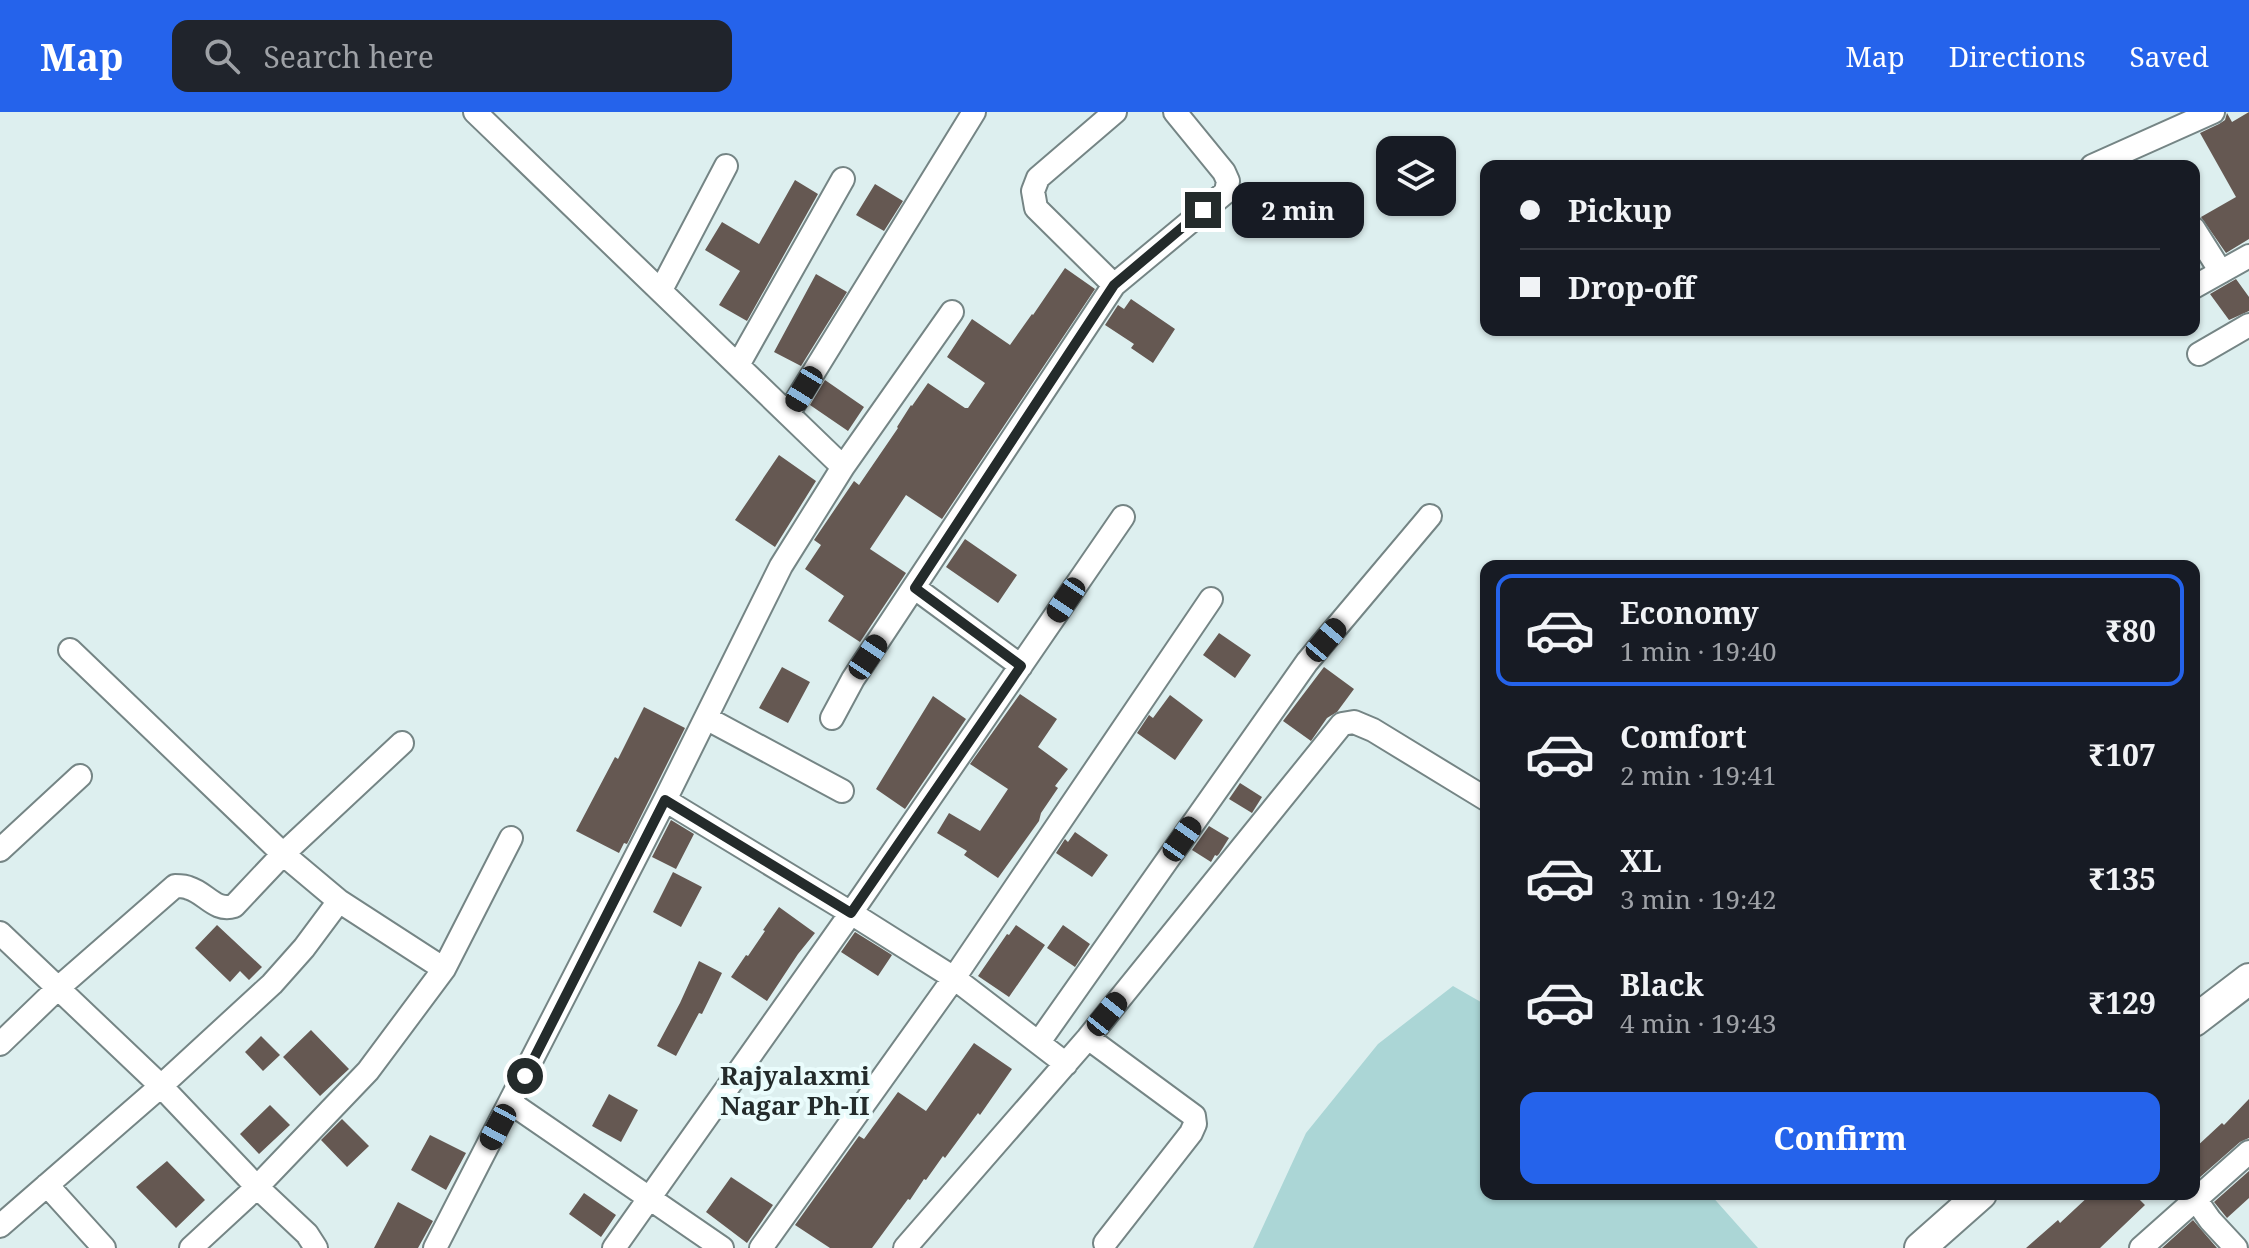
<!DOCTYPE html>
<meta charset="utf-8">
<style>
body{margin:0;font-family:"Noto Serif",serif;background:#20242c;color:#f1f3f6;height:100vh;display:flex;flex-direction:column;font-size:30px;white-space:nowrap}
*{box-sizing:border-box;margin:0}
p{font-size:26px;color:#9ea1a6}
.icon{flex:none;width:44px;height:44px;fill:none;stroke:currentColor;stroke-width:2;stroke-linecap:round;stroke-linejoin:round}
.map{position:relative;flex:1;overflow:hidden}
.details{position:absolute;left:1480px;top:448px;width:720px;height:640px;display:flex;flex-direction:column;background:#171b24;border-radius:16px;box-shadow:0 2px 6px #0004}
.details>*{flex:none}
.banner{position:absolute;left:1480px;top:48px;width:720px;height:176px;border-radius:16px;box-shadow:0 2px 6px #0004;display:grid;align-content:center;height:176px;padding:0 40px;background:#171b24}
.controls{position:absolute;left:1376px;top:24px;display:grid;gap:16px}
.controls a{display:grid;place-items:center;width:80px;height:80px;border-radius:16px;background:#171b24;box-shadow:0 2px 6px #0004;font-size:40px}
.end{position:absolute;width:36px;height:36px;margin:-18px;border:10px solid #242b2b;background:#fff;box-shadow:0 0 0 4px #fff}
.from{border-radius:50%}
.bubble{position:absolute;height:56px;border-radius:16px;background:#171b24;box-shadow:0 2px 6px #0004;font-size:26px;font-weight:700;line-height:56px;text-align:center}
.car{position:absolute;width:24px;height:48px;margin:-24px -12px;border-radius:10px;box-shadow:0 0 6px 2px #0007;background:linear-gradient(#222 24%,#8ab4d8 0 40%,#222 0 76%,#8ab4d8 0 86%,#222 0)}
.banner b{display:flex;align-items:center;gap:28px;height:76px;font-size:30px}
.banner b+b{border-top:2px solid #363941}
.banner i{width:20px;height:20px;background:#f1f3f6}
ul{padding:14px 0 0;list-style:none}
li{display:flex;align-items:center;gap:24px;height:112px;margin:0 16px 12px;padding:0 24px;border:4px solid transparent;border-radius:16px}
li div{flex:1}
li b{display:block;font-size:30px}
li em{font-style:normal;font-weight:700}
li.current{border-color:#2563eb}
li>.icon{width:72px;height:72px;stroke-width:1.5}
.action{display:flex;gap:16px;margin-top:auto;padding:16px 40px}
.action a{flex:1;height:92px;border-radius:16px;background:#2563eb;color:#fff;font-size:32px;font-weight:700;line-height:92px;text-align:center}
header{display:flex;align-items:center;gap:48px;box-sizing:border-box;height:112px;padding:0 40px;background:#2563eb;color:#fff}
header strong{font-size:38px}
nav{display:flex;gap:44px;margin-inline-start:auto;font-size:28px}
.search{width:560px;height:72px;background:#20242c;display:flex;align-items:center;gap:20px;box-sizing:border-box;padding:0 28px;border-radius:16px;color:#9ea1a6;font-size:30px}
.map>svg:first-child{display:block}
.green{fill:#abd6d6}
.building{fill:#655852}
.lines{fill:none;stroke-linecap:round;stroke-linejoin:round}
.minor-casing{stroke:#758585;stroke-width:26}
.secondary-casing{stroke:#758585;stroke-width:34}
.minor{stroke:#fff;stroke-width:22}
.secondary{stroke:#fff;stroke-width:30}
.route{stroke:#242b2b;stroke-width:10}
.labels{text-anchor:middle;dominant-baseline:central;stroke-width:8;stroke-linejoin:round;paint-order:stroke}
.neighbourhood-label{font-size:26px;font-weight:bold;fill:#242b2b;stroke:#eafcfc}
</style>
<header>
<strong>Map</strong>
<div class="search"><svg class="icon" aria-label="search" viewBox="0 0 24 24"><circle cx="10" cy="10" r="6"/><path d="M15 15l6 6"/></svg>Search here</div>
<nav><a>Map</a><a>Directions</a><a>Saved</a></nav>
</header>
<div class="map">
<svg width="2249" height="1136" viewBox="0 0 2249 1136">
<rect width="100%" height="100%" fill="#ddefef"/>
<path class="green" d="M1453,874L1486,893V1082H1710L1758,1136H1253L1306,1021L1378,932Z"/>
<path class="building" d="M2249,0V127L2226,141L2201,105L2236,85L2200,21L2219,12L2225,8L2227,1L2232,10Z
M795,68L818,82L747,209L719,193L740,159L705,138L722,110L759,132Z
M875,72L903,89L884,119L856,103Z
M1065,156L1095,177L942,407L906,383L870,437L906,461L860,530L828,509L844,484L805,457L821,433L814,428L854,369L859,373L898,316L897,315L911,293L912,294L928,271L965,296H968L985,271L947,245L972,207L1010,233L1032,202L1033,203Z
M816,162L847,180L801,254L774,240Z
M2236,167L2249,185V199L2229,208L2210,182Z
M1131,187L1175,217L1153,251L1131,236L1134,232L1105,213L1118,193L1124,197Z
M825,268L864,295L848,319L810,293Z
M779,343L816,369L775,435L735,408Z
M965,427L1017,463L998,491L946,455Z
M1219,521L1251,543L1235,566L1203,543Z
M782,555L810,570L788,611L759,596Z
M1324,555L1354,577L1337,600L1327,606L1311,629L1283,609Z
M1020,582L1057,607L1038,635L1068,657L1055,674L1058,676L1041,701L1039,709L998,766L964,743L967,739L937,721L949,701L980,719L1008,677L970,652Z
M1170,583L1203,608L1175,648L1137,621L1149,603L1153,606Z
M933,584L966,607L905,697L876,677Z
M644,595L685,616L627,732L624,731L619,741L576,719L615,645L618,647Z
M1240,671L1262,685L1252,701L1229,687Z
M671,708L694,722L676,757L652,745Z
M1209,714L1229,726L1219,742L1217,744L1215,743L1211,750L1192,738Z
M1075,720L1108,743L1092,765L1056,741L1065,727L1068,730Z
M673,760L702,775L681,815L653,800Z
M779,795L815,821L798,842L767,889L731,865L746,843L748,844L765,819L763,818Z
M217,813L262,855L249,868L240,859L230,870L195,836Z
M1016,813L1045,833L1009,885L978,864L1007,822L1009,823Z
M1063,813L1090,832L1075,855L1047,836Z
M855,820L892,843L878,864L841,840Z
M699,849L722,861L702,902L699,901L676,944L657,934L680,891Z
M311,918L349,957L320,984L283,945Z
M261,924L280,943L263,959L245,940Z
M974,931L1012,957L980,1003L978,1001L945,1046L943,1044L926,1068L924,1067L910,1088L908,1087L872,1136H830L795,1113L859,1024L864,1027L898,980L926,999Z
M609,982L638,998L621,1030L592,1014Z
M2249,987V1026L2240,1030L2199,1066L2194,1061V1037L2222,1011L2224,1013Z
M270,993L290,1013L259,1042L240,1022Z
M342,1007L369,1034L347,1055L321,1028Z
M430,1023L466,1041L446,1078L411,1058Z
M167,1049L205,1088L176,1116L136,1075Z
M2249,1059V1086L2227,1106L2214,1090Z
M731,1065L773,1093L747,1131L706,1100Z
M584,1081L616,1103L601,1125L569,1102Z
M2091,1082H2134L2145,1093L2100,1136H2026L2058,1108L2060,1111Z
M398,1090L433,1109L418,1136H374Z
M2193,1108L2217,1136H2162Z"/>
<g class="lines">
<g class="minor-casing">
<path id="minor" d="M475,0L843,355
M2092,54L2213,0
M2194,117L2221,160
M1114,173L1036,96L1033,79L1038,66L1115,0
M2194,175L2249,144
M661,178L726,54
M2199,242L2249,213
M738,253L843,67
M788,302L974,0
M915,476L1021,554
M70,538L283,742L339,789L444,857
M706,606L842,679
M832,606L853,567L1114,173L1226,80L1228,69L1224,60L1175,0
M665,688L851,801L954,866L1066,952
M0,738L80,664
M0,821L161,974L257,1075L307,1122L316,1136
M1088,926L1194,1004L1195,1012L1191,1021L1105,1131
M1039,930L1307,550L1430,404
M0,932L57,877L175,774C180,774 185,774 189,776C206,781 215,800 234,794L283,742L402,631
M511,991L722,1136
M47,1073L104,1136
M2196,1088L2210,1108L2236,1136
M0,1114L161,974L272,872L304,836L339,789
M191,1136L257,1075L368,959L444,857L511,726
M435,1136L665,688L781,454L843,355L952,200
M614,1136L851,801L1123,405
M761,1136L954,866L1211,487
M905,1136L1088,926L1342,612L1354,610L1373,618L1486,687
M2141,1136L2249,1040"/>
</g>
<g class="secondary-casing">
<path id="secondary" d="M2194,909L2249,867
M1920,1136L1981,1082"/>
</g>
<use href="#minor" class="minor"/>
<use href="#secondary" class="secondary"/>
</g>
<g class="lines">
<path class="route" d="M525,964L665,688L851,801L1021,554L915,476L1114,173L1203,98"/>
</g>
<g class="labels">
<g class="neighbourhood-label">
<text x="795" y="963">Rajyalaxmi<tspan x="795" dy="30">Nagar Ph-II</tspan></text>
</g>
</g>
</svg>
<div class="controls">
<a><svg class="icon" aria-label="layers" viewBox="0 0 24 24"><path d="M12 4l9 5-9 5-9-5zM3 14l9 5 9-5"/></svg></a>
</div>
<i class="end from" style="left:525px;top:964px"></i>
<i class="end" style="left:1203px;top:98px"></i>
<div class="bubble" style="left:1232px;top:70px;width:132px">2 min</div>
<i class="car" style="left:804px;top:277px;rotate:211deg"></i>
<i class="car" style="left:1066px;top:488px;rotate:214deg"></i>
<i class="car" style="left:1326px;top:528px;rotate:40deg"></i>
<i class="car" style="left:868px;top:545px;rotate:34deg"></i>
<i class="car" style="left:1182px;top:727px;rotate:35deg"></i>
<i class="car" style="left:1107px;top:902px;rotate:39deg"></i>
<i class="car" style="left:498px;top:1015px;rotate:208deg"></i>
<div class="banner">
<b><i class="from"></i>Pickup</b>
<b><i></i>Drop-off</b>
</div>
<section class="details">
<ul>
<li class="current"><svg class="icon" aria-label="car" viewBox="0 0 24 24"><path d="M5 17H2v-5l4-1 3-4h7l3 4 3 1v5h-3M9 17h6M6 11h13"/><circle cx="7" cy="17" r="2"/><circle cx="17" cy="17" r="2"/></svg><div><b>Economy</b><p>1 min · 19:40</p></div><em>₹80</em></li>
<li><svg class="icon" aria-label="car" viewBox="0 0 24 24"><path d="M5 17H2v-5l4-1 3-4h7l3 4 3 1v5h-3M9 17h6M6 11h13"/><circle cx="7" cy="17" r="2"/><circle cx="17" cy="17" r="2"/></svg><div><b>Comfort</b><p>2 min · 19:41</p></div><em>₹107</em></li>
<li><svg class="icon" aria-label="car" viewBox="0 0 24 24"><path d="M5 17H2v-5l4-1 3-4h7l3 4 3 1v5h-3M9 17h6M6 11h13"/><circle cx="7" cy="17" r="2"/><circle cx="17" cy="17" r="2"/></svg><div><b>XL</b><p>3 min · 19:42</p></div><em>₹135</em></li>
<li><svg class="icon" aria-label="car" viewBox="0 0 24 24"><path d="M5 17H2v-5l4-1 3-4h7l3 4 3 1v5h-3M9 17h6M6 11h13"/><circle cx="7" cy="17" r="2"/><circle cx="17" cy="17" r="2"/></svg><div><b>Black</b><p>4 min · 19:43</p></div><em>₹129</em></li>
</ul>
<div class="action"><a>Confirm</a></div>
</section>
</div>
